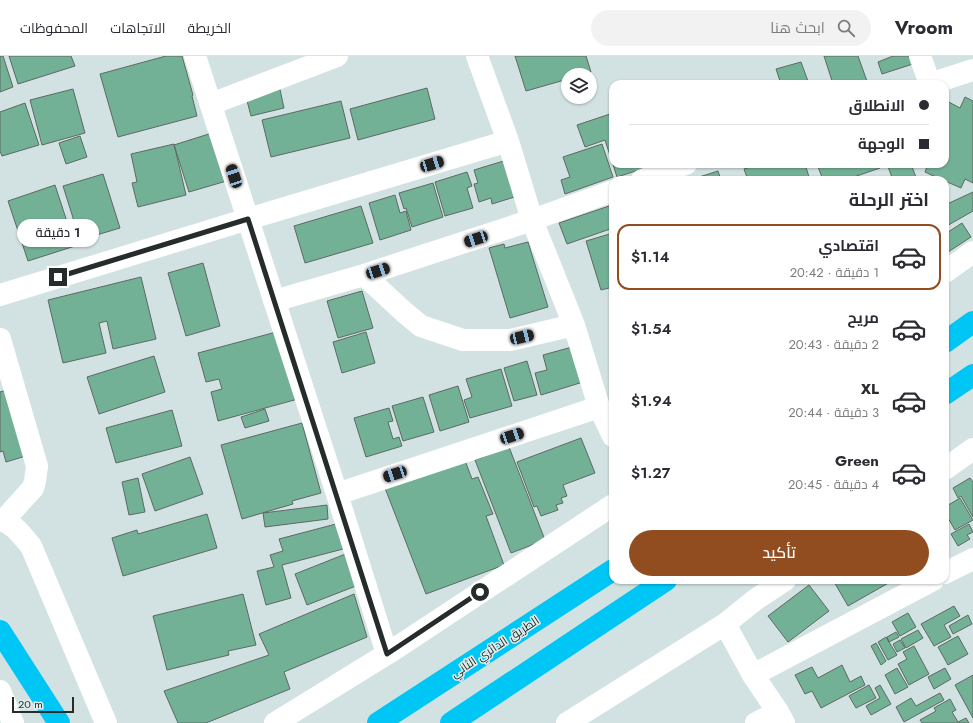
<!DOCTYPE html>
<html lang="ar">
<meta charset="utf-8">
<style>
body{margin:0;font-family:Jost,Cairo,sans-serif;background:#f2f2f3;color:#2b2b33;direction:rtl;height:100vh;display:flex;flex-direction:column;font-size:15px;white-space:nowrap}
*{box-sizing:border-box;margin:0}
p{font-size:13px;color:#7c7c81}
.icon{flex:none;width:22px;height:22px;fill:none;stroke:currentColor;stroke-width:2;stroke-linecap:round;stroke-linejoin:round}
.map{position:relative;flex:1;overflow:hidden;direction:ltr}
.details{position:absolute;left:609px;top:120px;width:340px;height:408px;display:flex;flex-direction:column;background:#fff;border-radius:12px;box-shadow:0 1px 3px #0004;direction:rtl}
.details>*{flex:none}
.top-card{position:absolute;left:609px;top:24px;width:340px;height:88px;border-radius:12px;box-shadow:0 1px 3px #0004;direction:rtl;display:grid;align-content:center;height:88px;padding:0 20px;background:#fff}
.buttons{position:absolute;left:561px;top:12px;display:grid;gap:8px}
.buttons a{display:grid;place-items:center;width:36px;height:36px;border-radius:50%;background:#fff;box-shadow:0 1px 3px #0004;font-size:20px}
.scale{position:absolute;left:12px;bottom:10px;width:62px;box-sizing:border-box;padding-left:4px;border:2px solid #262c2c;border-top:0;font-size:11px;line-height:14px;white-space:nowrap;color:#262c2c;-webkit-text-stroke:3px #dfefef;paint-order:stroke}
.end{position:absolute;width:18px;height:18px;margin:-9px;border:5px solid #262c2c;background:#fff;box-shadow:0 0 0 2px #fff}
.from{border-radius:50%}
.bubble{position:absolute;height:28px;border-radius:14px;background:#fff;box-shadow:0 1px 3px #0004;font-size:13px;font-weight:600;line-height:28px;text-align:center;direction:rtl}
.car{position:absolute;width:12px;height:24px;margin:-12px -6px;border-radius:5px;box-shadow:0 0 3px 1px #0007;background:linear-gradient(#222 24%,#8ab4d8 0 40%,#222 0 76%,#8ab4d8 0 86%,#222 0)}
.top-card b{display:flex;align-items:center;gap:14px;height:38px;font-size:15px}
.top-card b+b{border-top:1px solid #e1e1e2}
.top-card i{width:10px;height:10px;background:#2b2b33}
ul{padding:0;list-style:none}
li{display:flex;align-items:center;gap:12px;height:66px;margin:0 8px 6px;padding:0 12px;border:2px solid transparent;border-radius:12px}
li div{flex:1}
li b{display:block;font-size:15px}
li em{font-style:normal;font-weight:600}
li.current{border-color:#914d20}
li>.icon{width:36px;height:36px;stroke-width:1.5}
h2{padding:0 20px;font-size:18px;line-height:48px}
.primary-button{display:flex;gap:8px;margin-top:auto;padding:8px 20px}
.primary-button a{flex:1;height:46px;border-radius:24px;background:#914d20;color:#fff;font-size:16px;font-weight:600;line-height:46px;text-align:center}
header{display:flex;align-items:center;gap:24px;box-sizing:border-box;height:56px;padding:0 20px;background:#fff;border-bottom:1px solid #e1e1e2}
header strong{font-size:19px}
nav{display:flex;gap:22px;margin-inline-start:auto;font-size:14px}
.search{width:280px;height:36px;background:#f2f2f3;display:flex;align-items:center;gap:10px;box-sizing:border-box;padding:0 14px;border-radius:22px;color:#7c7c81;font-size:15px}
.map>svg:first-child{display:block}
.building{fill:#73b196;stroke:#5d6963}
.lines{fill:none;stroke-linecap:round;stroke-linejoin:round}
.minor{stroke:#fff;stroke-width:22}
.highway{stroke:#00c6f6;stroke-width:22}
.route{stroke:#262c2c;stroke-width:5}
.labels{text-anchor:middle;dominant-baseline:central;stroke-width:3;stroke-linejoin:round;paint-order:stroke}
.street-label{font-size:12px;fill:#262c2c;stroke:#dfefef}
</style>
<header>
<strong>Vroom</strong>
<div class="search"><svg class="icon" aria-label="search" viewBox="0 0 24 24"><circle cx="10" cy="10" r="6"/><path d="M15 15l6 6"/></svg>ابحث هنا</div>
<nav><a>الخريطة</a><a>الاتجاهات</a><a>المحفوظات</a></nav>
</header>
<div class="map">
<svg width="973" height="667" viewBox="0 0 973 667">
<rect width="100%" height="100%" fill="#d2e2e2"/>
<path class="building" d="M0,0H3L13,31L0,36Z
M9,0H71L75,10L18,28Z
M166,0H182L193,39L192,40L197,60L118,81L100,18Z
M515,0H586L591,16L581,19H568V23L526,35Z
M824,0H858L868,28H833Z
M893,0H914L916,7L882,18L878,6Z
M801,6L809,28H781L776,13Z
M279,29L284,52L251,60L245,37Z
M427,32L435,63L358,84L350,53Z
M73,33L85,77L42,89L30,44Z
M965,41L973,45V127L965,123L961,132L945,125V124H942L925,116L928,108H945V44L960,52Z
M341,45L350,82L271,101L262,64Z
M25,47L39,89L2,100L0,95V56Z
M613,57V108H658L617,121L605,84L585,91L577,69Z
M215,76L230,124L189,136L174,89Z
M80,80L87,101L66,108L59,87Z
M174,88L186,139L138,151L132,127L137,126L131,98Z
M602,88L613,121L565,138L561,124L570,121L563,101Z
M510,103L521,139L492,148L491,142L479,146L474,128L478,127L474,114Z
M760,108H805L810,124H748L744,113Z
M817,108H879L880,112L845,124H843L842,121L833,124H823Z
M887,108H911L917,124H893Z
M718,115L721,124H697L696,122Z
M467,116L472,130L467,132L473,152L445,160L435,126Z
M103,118L120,172L80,184L63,130Z
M433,127L443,161L412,171L406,152L404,153L399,137Z
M55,129L75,190L28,205L8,145Z
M973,136V155L945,171V149Z
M395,139L400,157L406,155L411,174L380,184L369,147Z
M361,150L373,187L305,207L294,170Z
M609,150L613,162V172L567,188L559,167Z
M962,167L971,181L945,198V178Z
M613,177V231L601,234L586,185Z
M528,186L548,251L510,262L489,192L504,188L505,192Z
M203,207L220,270L186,280L168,217Z
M141,221L156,283L113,293L107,265L99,267L106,297L63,307L48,244Z
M362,235L373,272L338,282L327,245Z
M280,275L298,343L218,365L211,336L222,333L219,323L206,326L198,297Z
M366,276L375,307L342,317L333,286Z
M572,291L583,326L541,339L535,317L547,314L543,299Z
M154,300L165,336L99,358L87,321Z
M527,305L537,339L514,345L504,312Z
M501,313L512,350L470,362L464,344L472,341L466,323Z
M19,330L39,396L6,406L3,395L0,396V336Z
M458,330L469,366L440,375L429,339Z
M423,341L434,376L403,385L392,350Z
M389,352L393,365L388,366L393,383L399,381L402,390L366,401L354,362Z
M265,353L269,365L245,372L241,361Z
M172,354L182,390L116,407L106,372Z
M302,367L321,437L292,445L293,448L242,463L221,389Z
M581,382L595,417L563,429L567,440L561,442L563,447L556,449L558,454L541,460L537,450L534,451L517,406Z
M509,391L545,484L511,497L475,404Z
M190,401L203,438L155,455L142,418Z
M464,402L472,423L478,421L493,458L486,460L504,509L426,538L385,432Z
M138,422L145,456L129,459L122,426Z
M970,422L973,426V461L961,440L958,442L953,432Z
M960,442L973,464L955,474L945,457V451Z
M327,449L328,463L265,471L263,457Z
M207,458L217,492L123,520L112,482L137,474L138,478Z
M336,468L343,493L282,509L291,542L266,549L257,515L274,511L270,499L283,495L279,483Z
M969,468L973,476L967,479L970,483L958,490L951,478Z
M348,497L361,528L307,549L295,518Z
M833,524H849V525L851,524H892V525L848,550Z
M809,529L829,555L788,586L768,560Z
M243,538L256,589L228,595L229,599L167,614L153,560Z
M354,538L367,581L284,616L290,633L206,667H178L164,635L269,599L259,578Z
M954,550L960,560L944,569L951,581L934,590L921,568Z
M908,557L916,571L900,580L892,566Z
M968,559L972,568L953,578L949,570Z
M918,574L923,582L906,592L901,583Z
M896,576L899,581L889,586L887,581Z
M958,580L968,598L948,609L938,591Z
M886,581L897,599L888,604L878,586Z
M900,584L905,592L897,596L893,588Z
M876,587L886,605L881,609L871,590Z
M914,590L929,618L909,629L898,608L907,603L903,596Z
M842,609L850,626L861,620L865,629L821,652L812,635L805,638L795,619L812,611L818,622Z
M897,612L908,631L895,638L885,619Z
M945,612L951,623L934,633L928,621Z
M973,619V662L955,629Z
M869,629L876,642L856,652L849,640Z
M880,629L891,648L871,659L866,650L880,642L875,632Z
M940,637L944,644L904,666L896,651L911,642L916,650Z
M950,643L956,654L952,656L958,666L966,662L969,667H922L920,664L936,655L934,652Z"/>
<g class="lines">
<path class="minor" d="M195,0L337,438L387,598
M477,0L508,85L532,164L574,269L599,351L613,380
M920,0L930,28L973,14
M211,48L337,0
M642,124L686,108
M945,216L973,196
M364,219L404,256L421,270L463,284H510L574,269
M0,239L248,163L508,85
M274,245L364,219L532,164L613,135
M0,283L37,410L35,425L33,432L3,465
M945,413L973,393
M337,438L599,351
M0,464C14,467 22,480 31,490L106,667
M945,517L973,503
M725,568L753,619L778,656L784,667
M753,619L933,524
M0,635L13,667
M275,667L387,598L613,449
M567,667L725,568L755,544L785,524
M756,667L778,656"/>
<path class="highway" d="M945,286L973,266
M945,338L973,319
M0,575L59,667
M378,667L613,514
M451,667L666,524"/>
</g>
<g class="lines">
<path class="route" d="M58,221L248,163L387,598L480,536"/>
</g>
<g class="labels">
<g class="street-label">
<text transform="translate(495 591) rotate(-33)">الطريق الدائري الثاني</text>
</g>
</g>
</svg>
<div class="buttons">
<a><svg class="icon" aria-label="layers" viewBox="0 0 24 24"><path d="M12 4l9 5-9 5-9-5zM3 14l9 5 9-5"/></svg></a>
</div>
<div class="scale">20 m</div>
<i class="end from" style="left:480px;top:536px"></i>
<i class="end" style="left:58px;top:221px"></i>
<div class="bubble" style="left:17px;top:163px;width:82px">1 دقيقة</div>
<i class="car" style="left:432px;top:108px;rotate:73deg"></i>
<i class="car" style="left:234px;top:120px;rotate:342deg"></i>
<i class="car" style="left:476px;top:183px;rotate:252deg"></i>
<i class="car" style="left:378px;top:215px;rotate:72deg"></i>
<i class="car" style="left:522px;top:281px;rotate:77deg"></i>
<i class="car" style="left:512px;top:380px;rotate:72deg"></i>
<i class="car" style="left:395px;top:418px;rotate:252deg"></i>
<div class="top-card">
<b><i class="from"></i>الانطلاق</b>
<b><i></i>الوجهة</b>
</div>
<section class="details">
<h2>اختر الرحلة</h2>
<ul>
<li class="current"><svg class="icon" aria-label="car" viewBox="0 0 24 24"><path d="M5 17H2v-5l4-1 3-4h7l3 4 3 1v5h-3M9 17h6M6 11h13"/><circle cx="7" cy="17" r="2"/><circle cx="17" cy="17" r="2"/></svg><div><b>اقتصادي</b><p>1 دقيقة · 20:42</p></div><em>$1.14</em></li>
<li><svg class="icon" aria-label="car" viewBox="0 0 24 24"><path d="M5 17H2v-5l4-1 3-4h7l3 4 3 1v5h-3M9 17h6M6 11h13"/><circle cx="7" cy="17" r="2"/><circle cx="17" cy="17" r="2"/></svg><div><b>مريح</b><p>2 دقيقة · 20:43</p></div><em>$1.54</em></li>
<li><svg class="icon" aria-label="car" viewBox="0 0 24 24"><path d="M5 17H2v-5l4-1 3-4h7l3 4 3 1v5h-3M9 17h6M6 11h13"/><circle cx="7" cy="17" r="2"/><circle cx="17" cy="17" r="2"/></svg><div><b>XL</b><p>3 دقيقة · 20:44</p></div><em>$1.94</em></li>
<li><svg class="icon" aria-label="car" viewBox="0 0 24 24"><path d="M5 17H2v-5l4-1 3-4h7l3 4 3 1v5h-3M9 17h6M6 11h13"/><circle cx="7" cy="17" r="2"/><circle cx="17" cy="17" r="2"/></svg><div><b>Green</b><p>4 دقيقة · 20:45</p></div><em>$1.27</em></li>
</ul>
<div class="primary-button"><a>تأكيد</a></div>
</section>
</div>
